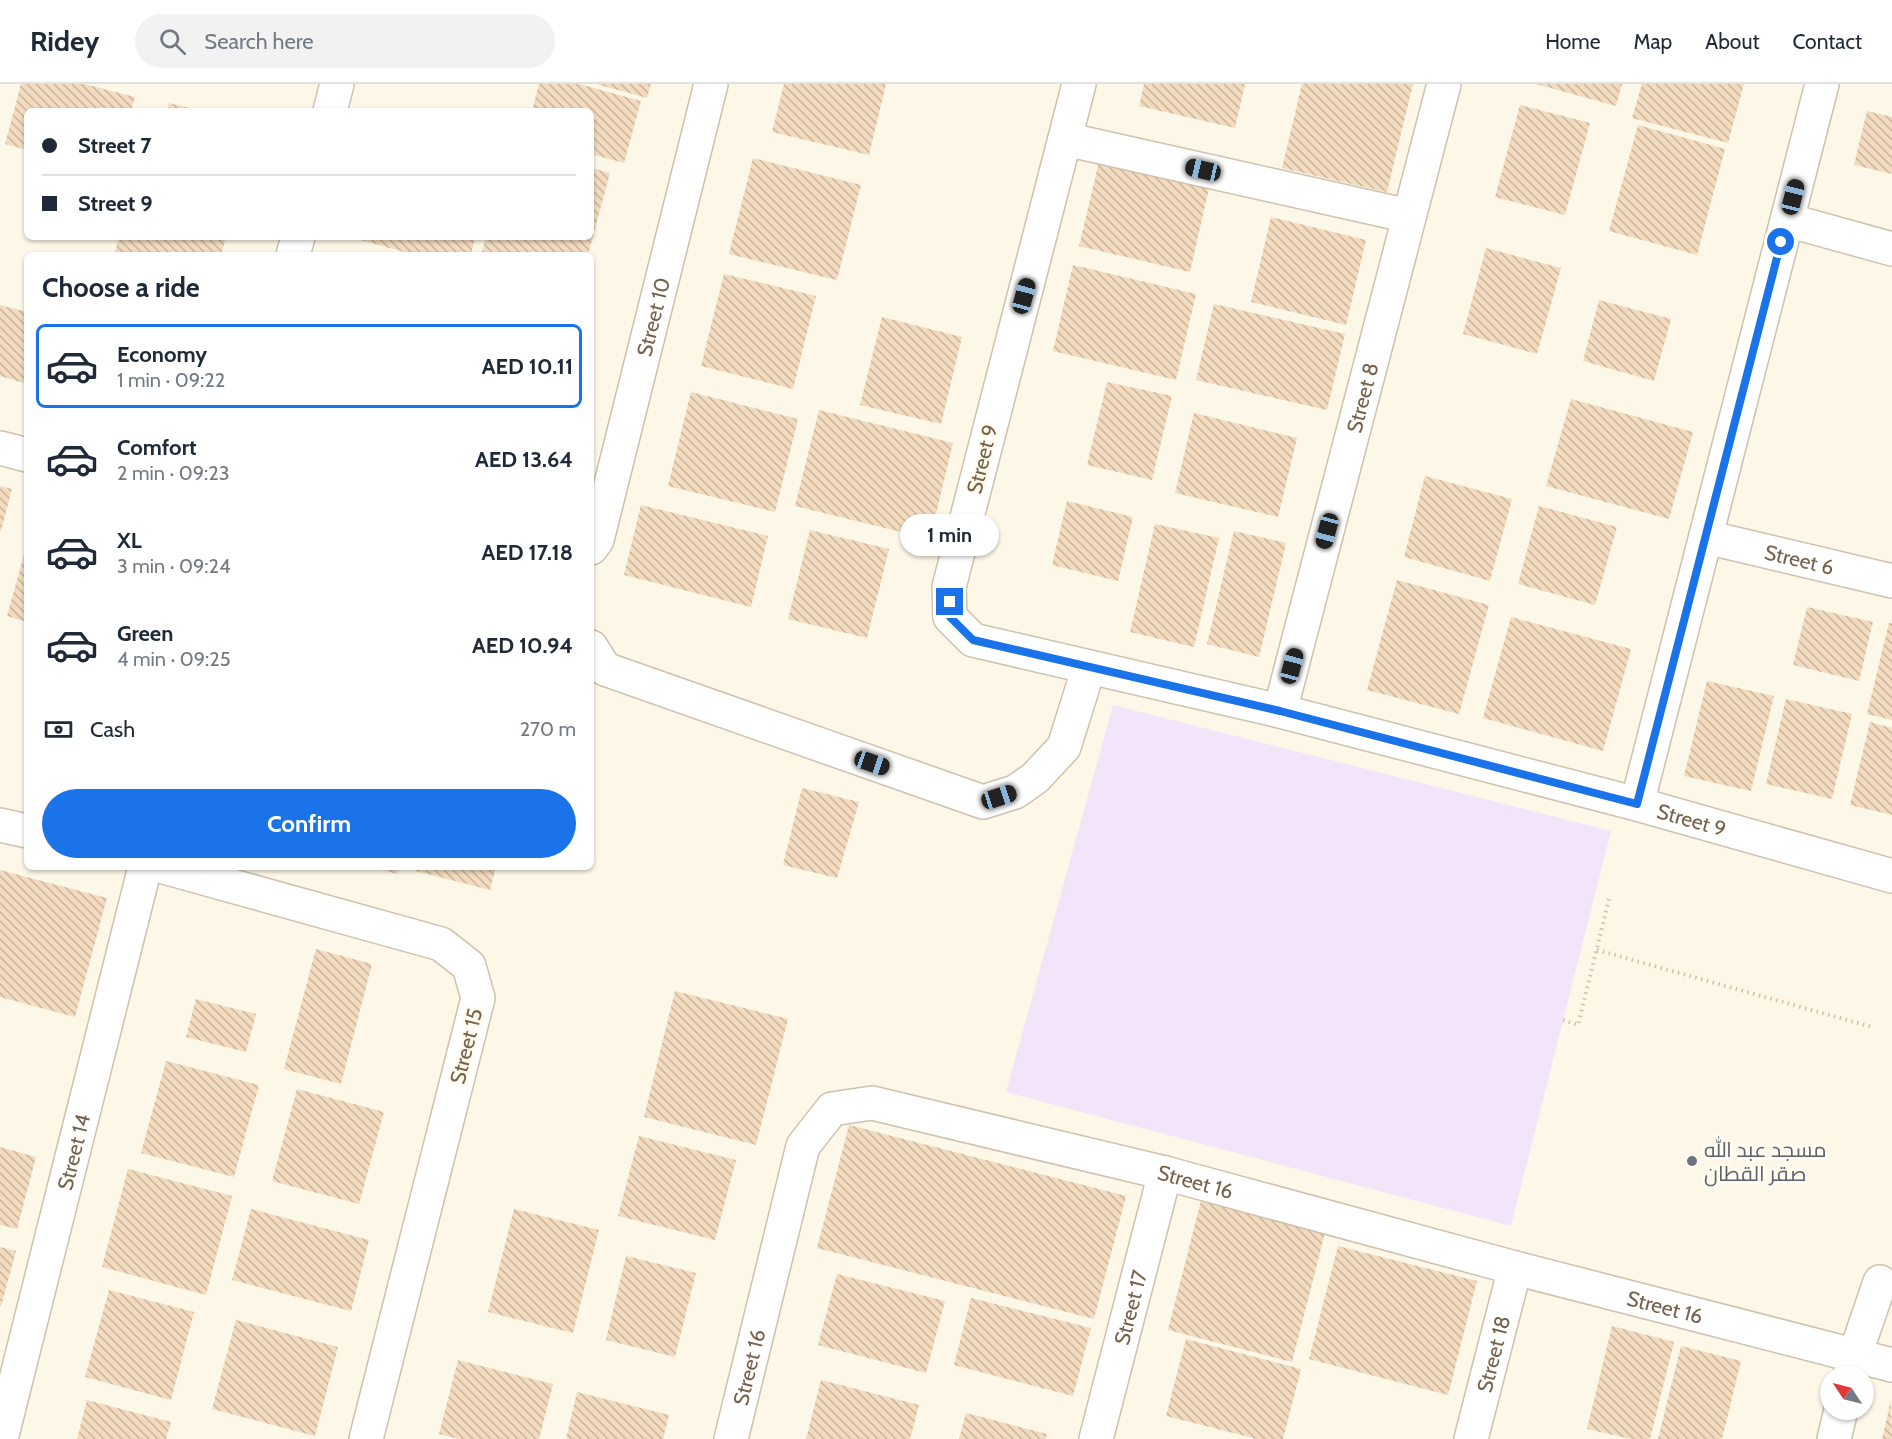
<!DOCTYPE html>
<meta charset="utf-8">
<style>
body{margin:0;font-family:Cabin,Cairo,sans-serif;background:#f2f2f3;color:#1f2937;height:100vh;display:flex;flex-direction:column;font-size:22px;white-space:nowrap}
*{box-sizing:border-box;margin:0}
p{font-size:20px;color:#747a83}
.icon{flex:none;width:33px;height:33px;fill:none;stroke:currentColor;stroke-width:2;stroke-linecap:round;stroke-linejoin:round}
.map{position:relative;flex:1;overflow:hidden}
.details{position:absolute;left:24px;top:168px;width:570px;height:618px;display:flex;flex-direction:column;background:#fff;border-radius:9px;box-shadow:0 2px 4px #0004}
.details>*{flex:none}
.guide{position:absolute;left:24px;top:24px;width:570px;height:132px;border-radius:9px;box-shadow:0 2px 4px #0004;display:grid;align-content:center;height:132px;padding:0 18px;background:#fff}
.needle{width:39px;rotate:305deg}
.buttons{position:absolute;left:1820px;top:1282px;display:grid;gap:12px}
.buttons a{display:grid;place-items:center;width:54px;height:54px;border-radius:50%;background:#fff;box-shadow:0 2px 4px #0004;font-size:30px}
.end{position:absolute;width:27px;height:27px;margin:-14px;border:8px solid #1a73e8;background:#fff;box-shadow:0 0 0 3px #fff}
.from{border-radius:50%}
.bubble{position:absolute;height:42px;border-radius:21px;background:#fff;box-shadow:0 2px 4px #0004;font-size:20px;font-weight:700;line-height:42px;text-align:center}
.car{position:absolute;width:18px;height:36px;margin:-18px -9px;border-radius:8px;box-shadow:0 0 4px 2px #0007;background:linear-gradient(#222 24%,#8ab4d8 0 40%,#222 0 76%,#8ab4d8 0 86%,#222 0)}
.guide b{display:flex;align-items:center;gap:21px;height:57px;font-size:22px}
.guide b+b{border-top:2px solid #e0e1e3}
.guide i{width:15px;height:15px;background:#1f2937}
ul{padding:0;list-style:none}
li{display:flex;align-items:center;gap:18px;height:84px;margin:0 12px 9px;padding:0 6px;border:3px solid transparent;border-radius:9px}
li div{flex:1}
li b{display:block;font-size:22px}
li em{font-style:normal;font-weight:700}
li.selected{border-color:#1a73e8}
li>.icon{width:54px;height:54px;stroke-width:1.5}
h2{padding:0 18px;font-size:27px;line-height:72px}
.pay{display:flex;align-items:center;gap:15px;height:66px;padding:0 18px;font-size:22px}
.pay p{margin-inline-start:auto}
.button{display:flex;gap:12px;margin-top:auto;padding:12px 18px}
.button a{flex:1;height:69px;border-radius:36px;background:#1a73e8;color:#fff;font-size:24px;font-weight:700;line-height:69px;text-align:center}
header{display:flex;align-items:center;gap:36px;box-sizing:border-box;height:84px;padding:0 30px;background:#fff;border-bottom:2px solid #e0e1e3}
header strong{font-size:28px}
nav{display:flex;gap:33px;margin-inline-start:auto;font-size:21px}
.search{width:420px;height:54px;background:#f2f2f3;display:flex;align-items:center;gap:15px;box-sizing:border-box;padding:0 21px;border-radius:33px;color:#747a83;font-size:22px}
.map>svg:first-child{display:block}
.education{fill:#f4e4f9}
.building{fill:url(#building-back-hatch)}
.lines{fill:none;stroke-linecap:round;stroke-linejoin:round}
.minor-casing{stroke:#cec1ad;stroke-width:36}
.path{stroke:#d7bfa2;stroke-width:4;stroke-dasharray:1.5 4.5;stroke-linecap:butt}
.minor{stroke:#fff;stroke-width:33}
.route{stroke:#1a73e8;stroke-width:8}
.worship-dot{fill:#6b7280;stroke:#fffbee;stroke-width:2}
.labels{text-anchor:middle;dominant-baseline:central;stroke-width:6;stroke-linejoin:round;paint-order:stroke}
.street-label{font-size:21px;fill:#76614b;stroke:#fffbee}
.worship-label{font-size:21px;fill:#5b616d;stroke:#fffbee;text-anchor:start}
</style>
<header>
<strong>Ridey</strong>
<div class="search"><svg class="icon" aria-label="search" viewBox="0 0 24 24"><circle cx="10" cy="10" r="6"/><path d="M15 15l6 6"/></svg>Search here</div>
<nav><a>Home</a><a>Map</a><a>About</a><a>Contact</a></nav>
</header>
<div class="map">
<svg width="1892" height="1355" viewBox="0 0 1892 1355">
<defs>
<pattern id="building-back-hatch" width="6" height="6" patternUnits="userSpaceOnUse" patternTransform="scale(1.5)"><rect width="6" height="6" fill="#f2dbbf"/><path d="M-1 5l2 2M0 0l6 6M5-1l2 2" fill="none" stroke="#c9b59d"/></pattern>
</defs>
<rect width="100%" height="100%" fill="#fcf7e7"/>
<path class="education" d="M1113,621L1611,747L1511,1142L1006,1008Z"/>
<path class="building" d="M21,0H84L135,13L131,27H27V66L5,60Z
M539,0H579L641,17L624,79L591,70V27H532Z
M596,0H651L647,14Z
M784,0H886L869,71L772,48Z
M1144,0H1245L1235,44L1139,22Z
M1302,0H1413L1387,108L1282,84Z
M1536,0H1622L1616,22Z
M1642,0H1744L1728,59L1632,34Z
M169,19L197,26V27H167Z
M1520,21L1590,39L1565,131L1495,113Z
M1867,27L1892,33V90L1854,81Z
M1638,41L1725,65L1697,171L1609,147Z
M1102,65L1212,91L1190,188L1079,162Z
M753,74L861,101L837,196L729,170Z
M591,84L610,89L588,171H481L486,153H591Z
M1271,133L1366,156L1346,241L1251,218Z
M119,153H226L221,171H114Z
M350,153H475L471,171H415Z
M1486,164L1561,184L1537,270L1463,250Z
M1073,181L1196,210L1176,296L1053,267Z
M724,190L816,212L793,305L701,282Z
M1599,216L1671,235L1654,297L1583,277Z
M1214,220L1345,250L1327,326L1196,296Z
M0,221L27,228V300L0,292Z
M882,233L962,253L941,340L860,321Z
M1107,298L1172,312L1152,396L1087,381Z
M691,308L798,335L775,428L668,402Z
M1571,315L1693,348L1669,435L1546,402Z
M819,326L953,359L930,455L795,422Z
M1194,329L1297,354L1278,433L1175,409Z
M1425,392L1512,415L1490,497L1404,473Z
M0,402L12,405L1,447H0Z
M1067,417L1133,433L1118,497L1052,481Z
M641,421L768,452L751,523L624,491Z
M1539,422L1617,443L1595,521L1518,500Z
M1155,440L1219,454L1194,563L1130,548Z
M810,446L889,465L867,554L788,535Z
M1234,447L1286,459L1259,573L1207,560Z
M27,460V538L7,532Z
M1397,496L1489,521L1459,630L1367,606Z
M1807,523L1873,538L1859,597L1793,581Z
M1511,533L1631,565L1603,667L1483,634Z
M1889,539H1892V636L1867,630Z
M1707,597L1774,612L1751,707L1684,692Z
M1786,615L1852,630L1832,715L1766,700Z
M1870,638L1892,644V731L1850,721Z
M802,704L859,718L837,794L783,781Z
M372,783H399L397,790Z
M417,783H496L490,806L416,787Z
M0,786L107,814L75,933L0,913Z
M316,865L372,880L341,1000L284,985Z
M675,907L788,935L756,1061L644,1033Z
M196,915L256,930L246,968L186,953Z
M166,977L259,1001L234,1093L141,1069Z
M297,1005L384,1028L359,1120L272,1097Z
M849,1041L1126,1112L1094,1235L817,1164Z
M639,1052L736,1076L715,1156L618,1132Z
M0,1063L36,1073L17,1145L0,1141Z
M128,1085L232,1112L206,1211L102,1183Z
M1202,1113L1326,1145L1292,1278L1168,1246Z
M251,1125L369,1156L351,1227L232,1196Z
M514,1125L599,1146L573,1249L488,1228Z
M1338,1162L1477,1197L1448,1311L1309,1275Z
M0,1163L16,1167L1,1223L0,1222Z
M626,1172L696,1189L675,1273L606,1256Z
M837,1190L945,1217L926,1289L818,1261Z
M109,1206L194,1228L171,1316L85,1293Z
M971,1214L1091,1244L1073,1312L954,1281Z
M236,1236L338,1263L315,1352L212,1325Z
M1612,1242L1674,1258L1650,1355H1631L1587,1345Z
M1186,1255L1301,1285L1283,1355H1257L1166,1332Z
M1681,1262L1741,1277L1722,1355H1658Z
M458,1276L553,1300L539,1355H459L439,1350Z
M821,1296L919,1321L910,1355H806Z
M577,1308L669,1331L663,1355H566Z
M87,1316L171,1338L166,1355H77Z
M1891,1316L1892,1355H1882Z
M966,1329L1047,1350L1046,1355H959Z"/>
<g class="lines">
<g class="minor-casing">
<g id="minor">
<path id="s1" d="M1079,0L949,503L950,533L973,556L1280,627L1637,720L1892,792"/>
<path d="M330,27L337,0"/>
<path d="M1065,55L1409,132"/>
<path d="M1787,136L1892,165"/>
<path d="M293,171L298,153"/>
<path d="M0,364L27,371"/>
<path id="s2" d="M1706,453L1892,497"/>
<path id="s3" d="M591,464L597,456L711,0"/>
<path d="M591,563L605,585L983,718L1015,708L1035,694L1064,663L1089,583"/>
<path id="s4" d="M1280,627L1444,0"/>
<path d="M1637,720L1822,0"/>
<path d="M0,741L27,747"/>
<path d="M164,783L441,860L469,882L478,914L366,1355"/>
<path d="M1850,1291L1855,1271L1880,1198"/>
<path id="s5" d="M1,1355L145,783"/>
<path id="s6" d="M731,1355L803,1062L832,1025L872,1019L1165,1089L1515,1184L1892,1281"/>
<path id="s7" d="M1096,1355L1165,1089"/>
<path id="s8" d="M1471,1355L1515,1184"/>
<path d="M1834,1355L1841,1326"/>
</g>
</g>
<path class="path" d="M1597,866L1872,943
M1563,936L1578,941L1610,811"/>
<use href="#minor" class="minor"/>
</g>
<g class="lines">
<path class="route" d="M950,518V533L973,556L1280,627L1637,720L1781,158"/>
</g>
<circle class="worship-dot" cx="1692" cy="1077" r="6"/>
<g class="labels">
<g class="street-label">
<text stroke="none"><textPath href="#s3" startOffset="240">Street 10</textPath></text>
<text stroke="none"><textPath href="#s4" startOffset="324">Street 8</textPath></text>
<text transform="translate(982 375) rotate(-76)">Street 9</text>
<text stroke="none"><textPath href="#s2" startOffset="96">Street 6</textPath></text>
<text stroke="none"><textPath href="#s1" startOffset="1323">Street 9</textPath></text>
<text transform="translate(466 962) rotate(-76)">Street 15</text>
<text stroke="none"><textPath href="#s5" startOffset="296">Street 14</textPath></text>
<text stroke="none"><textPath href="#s6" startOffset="722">Street 16</textPath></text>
<text stroke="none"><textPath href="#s7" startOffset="136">Street 17</textPath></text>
<text stroke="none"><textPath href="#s6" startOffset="1208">Street 16</textPath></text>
<text stroke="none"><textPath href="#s8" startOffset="88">Street 18</textPath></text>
<text stroke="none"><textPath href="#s6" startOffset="74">Street 16</textPath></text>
</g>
<g class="worship-label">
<text x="1704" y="1065">مسجد عبد الله<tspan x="1704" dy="24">صقر القطان</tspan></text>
</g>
</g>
</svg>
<div class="buttons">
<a><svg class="needle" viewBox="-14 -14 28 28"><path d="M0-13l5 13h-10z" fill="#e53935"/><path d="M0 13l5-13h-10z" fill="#747a83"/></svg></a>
</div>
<i class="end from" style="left:1781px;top:158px"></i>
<i class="end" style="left:950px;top:518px"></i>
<div class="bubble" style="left:900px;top:430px;width:99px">1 min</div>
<i class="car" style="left:1203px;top:86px;rotate:283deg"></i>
<i class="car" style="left:1793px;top:113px;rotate:14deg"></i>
<i class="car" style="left:1024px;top:212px;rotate:15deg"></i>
<i class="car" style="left:1327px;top:447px;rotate:195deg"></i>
<i class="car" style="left:1292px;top:582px;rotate:15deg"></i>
<i class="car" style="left:872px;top:679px;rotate:109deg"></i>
<i class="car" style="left:999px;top:713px;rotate:72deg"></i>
<div class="guide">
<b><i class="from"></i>Street 7</b>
<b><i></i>Street 9</b>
</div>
<section class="details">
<h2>Choose a ride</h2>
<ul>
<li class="selected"><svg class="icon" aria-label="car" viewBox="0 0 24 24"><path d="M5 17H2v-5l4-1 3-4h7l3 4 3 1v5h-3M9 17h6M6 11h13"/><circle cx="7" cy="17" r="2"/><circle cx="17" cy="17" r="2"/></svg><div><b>Economy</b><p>1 min · 09:22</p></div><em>AED 10.11</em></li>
<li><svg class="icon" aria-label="car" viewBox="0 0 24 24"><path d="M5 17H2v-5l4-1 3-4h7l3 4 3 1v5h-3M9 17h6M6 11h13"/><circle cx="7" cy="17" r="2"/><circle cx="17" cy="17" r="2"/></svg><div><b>Comfort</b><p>2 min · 09:23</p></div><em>AED 13.64</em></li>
<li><svg class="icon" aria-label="car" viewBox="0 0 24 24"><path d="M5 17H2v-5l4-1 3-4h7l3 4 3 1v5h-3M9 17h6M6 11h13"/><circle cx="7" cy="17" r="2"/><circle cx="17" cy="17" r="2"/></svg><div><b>XL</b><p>3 min · 09:24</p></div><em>AED 17.18</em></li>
<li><svg class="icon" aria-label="car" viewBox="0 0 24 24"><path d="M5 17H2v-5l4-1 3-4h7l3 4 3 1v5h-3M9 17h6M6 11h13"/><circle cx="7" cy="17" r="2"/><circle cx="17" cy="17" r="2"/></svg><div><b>Green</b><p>4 min · 09:25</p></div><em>AED 10.94</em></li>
</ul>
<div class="pay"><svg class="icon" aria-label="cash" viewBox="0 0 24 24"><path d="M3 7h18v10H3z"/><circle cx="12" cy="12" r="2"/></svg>Cash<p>270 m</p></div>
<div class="button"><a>Confirm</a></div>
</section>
</div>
